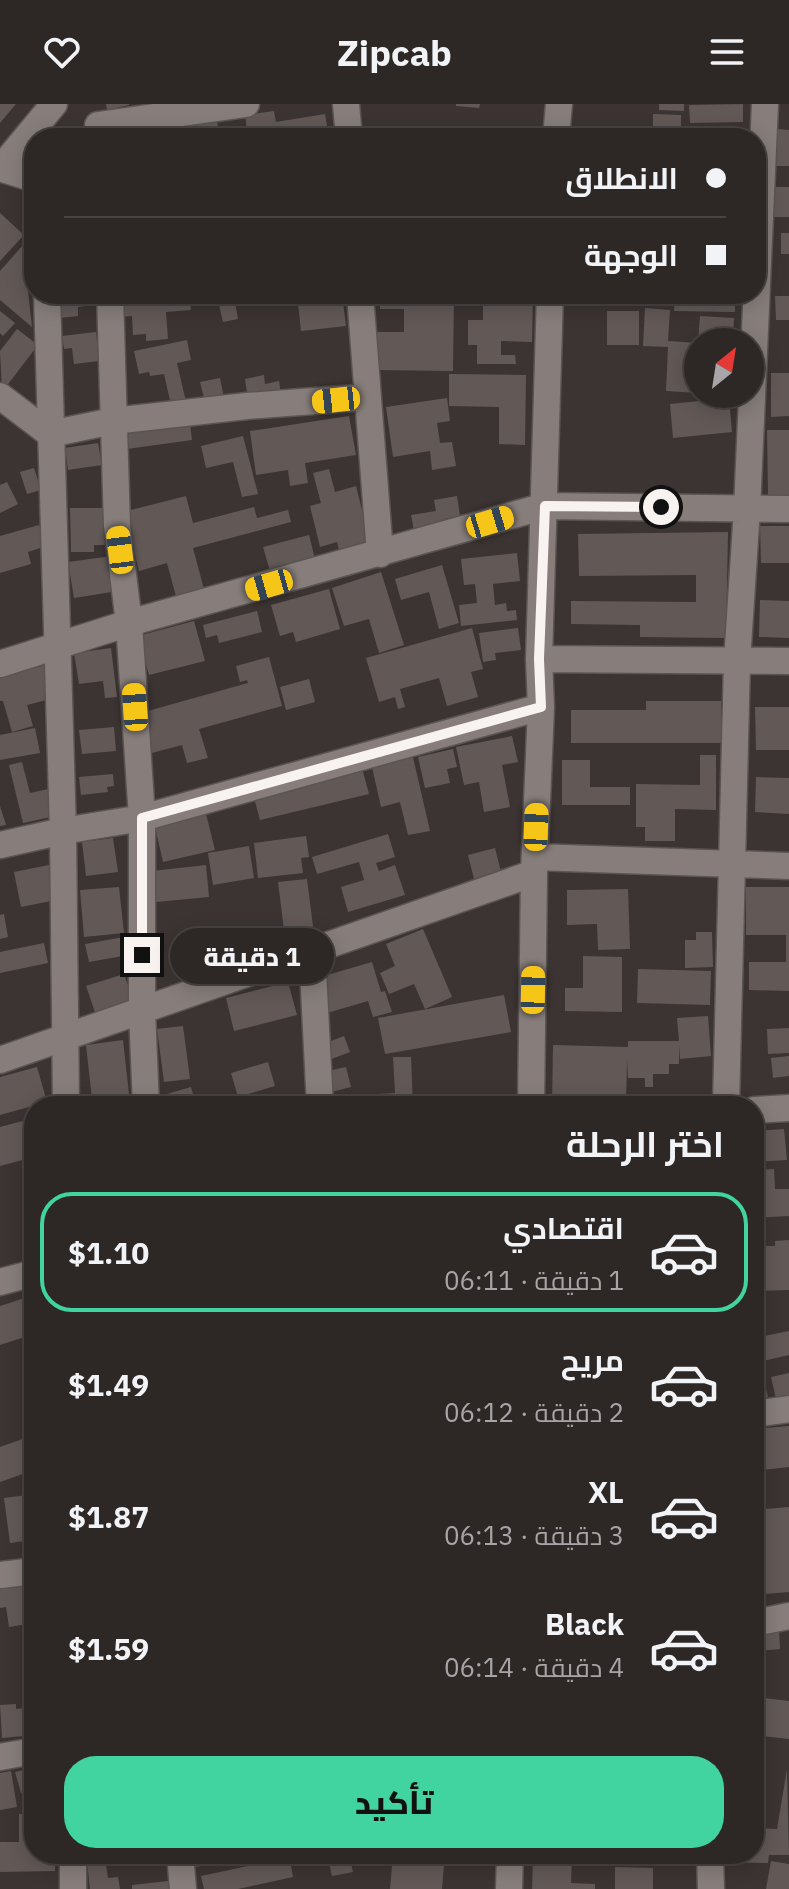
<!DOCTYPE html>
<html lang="ar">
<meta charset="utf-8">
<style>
body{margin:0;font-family:"IBM Plex Sans",Cairo,sans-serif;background:#393332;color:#f1f3f6;direction:rtl;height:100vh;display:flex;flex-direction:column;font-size:30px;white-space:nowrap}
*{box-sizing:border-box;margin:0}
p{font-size:26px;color:#a7a5a7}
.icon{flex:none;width:44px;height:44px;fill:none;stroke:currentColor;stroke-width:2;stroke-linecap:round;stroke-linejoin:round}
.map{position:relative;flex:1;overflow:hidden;direction:ltr}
.sheet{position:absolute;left:24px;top:992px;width:740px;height:768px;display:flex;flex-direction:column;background:#2d2726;border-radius:32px;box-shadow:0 4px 20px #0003,0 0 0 2px #484443;direction:rtl}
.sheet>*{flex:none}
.hud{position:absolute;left:24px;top:24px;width:742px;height:176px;border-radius:32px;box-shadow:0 4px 20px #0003,0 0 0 2px #484443;direction:rtl;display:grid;align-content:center;height:176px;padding:0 40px;background:#2d2726}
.needle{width:52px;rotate:30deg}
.buttons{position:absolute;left:684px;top:224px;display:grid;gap:16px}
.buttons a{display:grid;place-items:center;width:80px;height:80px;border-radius:50%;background:#2d2726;box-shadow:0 4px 20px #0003,0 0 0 2px #484443;font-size:40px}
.end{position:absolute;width:36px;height:36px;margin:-18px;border:10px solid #f8f2f1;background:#111;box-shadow:0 0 0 4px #111}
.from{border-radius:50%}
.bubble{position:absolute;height:56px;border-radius:28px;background:#2d2726;box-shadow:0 4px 20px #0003,0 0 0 2px #484443;font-size:26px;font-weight:800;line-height:56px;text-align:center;direction:rtl}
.car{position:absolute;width:24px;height:48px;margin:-24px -12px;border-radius:10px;box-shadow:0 0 6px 2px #0007;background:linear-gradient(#f5c518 24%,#345 0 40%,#f5c518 0 76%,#345 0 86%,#f5c518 0)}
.hud b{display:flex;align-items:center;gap:28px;height:76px;font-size:30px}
.hud b+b{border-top:2px solid #484443}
.hud i{width:20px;height:20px;background:#f1f3f6}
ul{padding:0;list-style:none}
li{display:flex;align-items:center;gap:24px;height:120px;margin:0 16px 12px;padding:0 24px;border:4px solid transparent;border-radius:32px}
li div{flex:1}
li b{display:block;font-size:30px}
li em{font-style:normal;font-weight:800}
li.selected{border-color:#41d4a1}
li>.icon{width:72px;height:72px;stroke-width:1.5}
h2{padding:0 40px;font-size:36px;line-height:96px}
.action{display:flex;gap:16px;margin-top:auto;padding:16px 40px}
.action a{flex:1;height:92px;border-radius:32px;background:#41d4a1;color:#111;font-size:32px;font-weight:800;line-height:92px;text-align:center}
header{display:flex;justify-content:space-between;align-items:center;height:104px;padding:0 40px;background:#2d2726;font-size:36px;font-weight:800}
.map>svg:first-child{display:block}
.building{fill:#625957}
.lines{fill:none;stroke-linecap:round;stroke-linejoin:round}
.minor-casing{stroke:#5a5452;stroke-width:29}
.minor{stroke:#877e7b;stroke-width:26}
.route{stroke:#f8f2f1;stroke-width:10}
</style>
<header><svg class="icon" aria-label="menu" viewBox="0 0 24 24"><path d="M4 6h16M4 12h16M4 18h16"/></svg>Zipcab<svg class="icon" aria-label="heart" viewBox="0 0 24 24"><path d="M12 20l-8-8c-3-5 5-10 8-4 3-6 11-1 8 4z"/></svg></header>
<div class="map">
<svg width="789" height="1785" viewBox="0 0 789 1785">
<rect width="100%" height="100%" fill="#3c3432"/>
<path class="building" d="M0,0H16L0,19Z
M106,0H129V1L107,6Z
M456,0H480L479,4L456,2Z
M659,0H684V7L659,6Z
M743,0V18L690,19L689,1Z
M274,7L276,18L325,10L329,34H248L245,11Z
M653,10L681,11V34H647V24L653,25Z
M217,17L220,34H165L164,25Z
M162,21L164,34H107V26Z
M777,25L789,26V62H776Z
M772,83H789V113H773Z
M0,109L24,131L0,157Z
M781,129H789V150H781Z
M23,141L32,223L0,196V167Z
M58,190H93L94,201L78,203V212L60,214Z
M117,190H214V198L190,200L191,206L166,208L168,235L146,237V230L133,231L132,212L119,213Z
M297,190H342L346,222L301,227Z
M380,190H454L453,267L377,266V228H404V205H380Z
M470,190H533L532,238L501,237V251H515L516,260H477V241H468V216H483V196H470Z
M675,190H735V208L674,207Z
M775,192H789V216H776Z
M235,198L238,215L223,218L219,201Z
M645,204L670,206L668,237L698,239V289L666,287L668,243L643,242Z
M0,207L15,219L3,232L0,229Z
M607,207H639V241H607Z
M700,212L734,214L733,238H698Z
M17,225L38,241L2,288L0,247Z
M96,228L99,257L74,260L72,244L64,245L62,232Z
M187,236L191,256L177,259L186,298L171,301L164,270L150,272L149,268L139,270L134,247Z
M771,269H789V312L771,313Z
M449,270L526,271L525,341L499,340V303L449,302Z
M264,271L265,280L279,277L281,290L248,296L245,275Z
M220,274L224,294L205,298L200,278Z
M447,294L450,317L437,319L440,339L452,338L456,362L432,366L430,347L393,353L386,303Z
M729,294L732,328L673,334L670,300Z
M349,312L356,351L305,359L308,379L290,382L288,366L256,371L250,327Z
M190,319L192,336L127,345L125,328Z
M767,326H789V392H768Z
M243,332L258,390L242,393L233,358L206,364L201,342Z
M98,339L102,361L68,366L65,344Z
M34,364L41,386L27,390L20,368Z
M329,365L335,388L356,382L372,446L341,454L337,438L320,443L310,402L321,399L313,369Z
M7,378L18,400L0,409V381Z
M186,392L193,419L254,403L257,414L288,406L291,418L193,444L205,489L177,496L167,459L139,467L123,408Z
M457,392L460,412L444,415L446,427L415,432L411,411L436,407L434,396Z
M70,404H107V441H94V448H71Z
M39,421L46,442L28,448L31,460L0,469V432Z
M760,422H789V459H761Z
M728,428L726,534L640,533V521L571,520V497L696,498V471L579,472L578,430Z
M309,431L315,455L270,467L263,443Z
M517,449L520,477L493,480L495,501L506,499L507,507L516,506L517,516L461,522L459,501L477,499L475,480L464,481L461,455Z
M112,452L118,487L74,494L68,458Z
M442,461L459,519L439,525L429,488L401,496L395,475Z
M381,468L404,541L379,549L369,515L344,522L332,484Z
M329,485L340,525L296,538L293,528L280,532L271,501Z
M760,496L789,497V534L759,533Z
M257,507L262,528L219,539L217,531L206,534L203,521Z
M194,517L205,557L149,571L138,532Z
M472,524L483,565L471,568L478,593L447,602L439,574L400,585L405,603L398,605L395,593L379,598L366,554Z
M518,524L521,546L495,549L496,556L483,558L479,529Z
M111,544L117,593L105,594L103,577L79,580L74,549Z
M269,553L282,602L199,625L208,654L187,659L182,641L148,650L137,610L248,579L247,576L240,578L236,562Z
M45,561L54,594L27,601L33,622L12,628L3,597H0V573Z
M309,575L315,598L286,606L280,583Z
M646,597H721V639H571V606H646Z
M755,603H789V646H756Z
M114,623L116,647L82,650L79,626Z
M35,624L40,649L0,656V631Z
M512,632L518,658L502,661L510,703L484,708L479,678L464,681L456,643Z
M453,645L457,663L447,665L450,679L425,684L418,653Z
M700,651H716V706L675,705V737H645V723H636V680L700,681Z
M413,653L430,727L408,731L400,698L381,703L372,663Z
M562,656H590V683H630V701H562Z
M22,658L30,689L53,684L60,711L23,719L9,661Z
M362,664L369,690L260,716L253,690Z
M113,670L114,682L107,683L108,688L81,691L79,673Z
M756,673L789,674V710L755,708Z
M0,702L6,721L0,722Z
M204,702L215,746L163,758L153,714Z
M388,730L395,753L376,759L379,767L395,761L405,791L348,808L341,783L364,776L359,758L317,770L312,753Z
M306,732L309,753L301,754L303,769L258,774L254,739Z
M113,734L118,768L86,772L82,738Z
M249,742L254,774L213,781L208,749Z
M495,744L501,768L474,775L468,751Z
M49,761L56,796L21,803L14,768Z
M206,761L209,793L146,799L143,768Z
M307,775L314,830L285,834L278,778Z
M119,783L124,829L84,833L80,786Z
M746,783H789V887L749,886V858H786V831H746Z
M628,785L630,845L598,846L597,820L567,821V786Z
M4,810L8,833L0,835V811Z
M423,825L452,893L425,905L414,880L389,890L380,869L395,862L386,840Z
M696,828H712L713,863L685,864V836H696Z
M124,833L128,851L89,858L85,840Z
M44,839L48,859L0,869V848Z
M583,852L622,853V908L565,907V884H583Z
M372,858L381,888L385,887L392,908L373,913L368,897L327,909L317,874Z
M638,865L711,867L710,901L637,899Z
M124,870L134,899L96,911L86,882Z
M288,878L297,911L234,927L226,894Z
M504,891L511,928L385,950L378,914Z
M708,912L711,952L680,955L679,941V960H669V970H653V983H645V974H628L627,956L626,1002L552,1001L553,941L628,943V937H679L677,914Z
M183,922L190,975L164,978L157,925Z
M789,924V949L768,950L767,925Z
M344,932L350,948L326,957L321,941Z
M123,936L129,990L92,995L86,941Z
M789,952V972L773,974L771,954Z
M393,953H411L413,1002H324V993L395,989Z
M268,958L275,982L238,993L231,969Z
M37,963L47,998L0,1011V973Z
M346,963L351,983L328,989L323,968Z
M191,983L195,997L166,1002L163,991Z
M34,1014V1053L0,1062V1023Z
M784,1025L787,1056L754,1058V1027Z
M774,1065L775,1085H789V1112L754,1114V1084L760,1083L759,1066Z
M789,1136V1186L754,1187V1142H775V1137Z
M34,1191V1230L0,1241V1202Z
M789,1227V1251L754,1259V1234Z
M789,1269V1293L776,1295L771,1273Z
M763,1273L768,1293L754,1297V1275Z
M789,1322V1363L754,1367V1325Z
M34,1331V1366L0,1378V1343Z
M27,1391L33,1436L10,1439L4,1394Z
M789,1403V1488L754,1491V1406Z
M34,1478V1519L9,1523L6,1503L0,1504V1484Z
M779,1526L780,1545L754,1547V1527Z
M34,1528V1550H33L28,1530Z
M756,1593L789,1597V1635L754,1631Z
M34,1598V1631L2,1634L0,1601L16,1600V1605L27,1604L26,1599Z
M34,1663V1685L21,1689L15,1668Z
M787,1665L789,1751H769L768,1759L719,1758V1750H754V1724L777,1725Z
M11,1667L17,1703L0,1706V1669Z
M19,1710H34V1750H55V1767L0,1768V1738H19Z
M194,1750H250V1751L196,1763Z
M266,1750H289L293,1773L238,1785H204L201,1772L267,1758Z
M327,1750H349L353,1768L332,1772Z
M393,1750H445L442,1785H390Z
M533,1751L572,1752L571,1779L595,1780V1785H532Z
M105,1754L108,1774L118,1773L120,1785H90L87,1757Z
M771,1757L789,1760V1785H766Z
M615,1763L653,1764V1785H615Z
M168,1777L169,1785H132V1781Z"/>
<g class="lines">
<g class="minor-casing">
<path id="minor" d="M346,0L349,34
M98,21L246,0
M556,34L559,0
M0,64L34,75
M0,65L54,0
M47,190L63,727L66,1002
M110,190L117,422L129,519L142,714V906L146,1002
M360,190L380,450
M0,292L50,330L113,317L247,302L368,293
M539,555L789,557
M0,560L129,519L545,402L789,405
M0,741L63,727L142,714L541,603
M535,753L789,762
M312,847L320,1002
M0,956L534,769
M531,1002L534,769L541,603L539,555L550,190
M726,1002L737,557L747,405L765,0
M754,1006L789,1004
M0,1178L34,1169
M754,1310L789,1305
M0,1471L34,1467
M754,1519L789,1512
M0,1653L34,1647
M180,1750L183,1785
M710,1750L711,1785
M73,1785V1750
M509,1785L510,1750"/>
</g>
<use href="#minor" class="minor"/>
</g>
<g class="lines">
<path class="route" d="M142,851V714L541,603L539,555L545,402L661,403"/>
</g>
</svg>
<div class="buttons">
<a><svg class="needle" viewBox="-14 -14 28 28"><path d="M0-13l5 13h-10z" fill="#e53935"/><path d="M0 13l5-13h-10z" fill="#a7a5a7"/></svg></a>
</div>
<i class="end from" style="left:661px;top:403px"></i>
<i class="end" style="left:142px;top:851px"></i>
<div class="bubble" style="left:170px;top:824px;width:164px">1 دقيقة</div>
<i class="car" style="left:336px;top:296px;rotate:264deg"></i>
<i class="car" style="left:490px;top:418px;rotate:73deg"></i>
<i class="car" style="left:120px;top:446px;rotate:353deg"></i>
<i class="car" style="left:269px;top:481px;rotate:254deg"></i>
<i class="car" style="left:135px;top:603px;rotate:356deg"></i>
<i class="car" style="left:536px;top:723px;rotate:2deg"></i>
<i class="car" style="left:533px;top:886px;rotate:1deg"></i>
<div class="hud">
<b><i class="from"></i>الانطلاق</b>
<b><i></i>الوجهة</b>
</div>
<section class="sheet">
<h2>اختر الرحلة</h2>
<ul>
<li class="selected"><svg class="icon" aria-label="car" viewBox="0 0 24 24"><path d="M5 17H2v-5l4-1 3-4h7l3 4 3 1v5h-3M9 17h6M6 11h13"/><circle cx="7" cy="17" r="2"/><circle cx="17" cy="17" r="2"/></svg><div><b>اقتصادي</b><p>1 دقيقة · 06:11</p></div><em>$1.10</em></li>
<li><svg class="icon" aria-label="car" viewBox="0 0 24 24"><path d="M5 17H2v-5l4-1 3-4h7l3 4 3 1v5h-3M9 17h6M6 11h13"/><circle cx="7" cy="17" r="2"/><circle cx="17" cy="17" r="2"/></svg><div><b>مريح</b><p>2 دقيقة · 06:12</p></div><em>$1.49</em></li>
<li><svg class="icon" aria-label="car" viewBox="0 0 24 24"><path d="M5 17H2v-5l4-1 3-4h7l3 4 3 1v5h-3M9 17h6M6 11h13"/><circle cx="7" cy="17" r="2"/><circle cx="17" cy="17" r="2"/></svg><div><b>XL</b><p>3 دقيقة · 06:13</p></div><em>$1.87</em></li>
<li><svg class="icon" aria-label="car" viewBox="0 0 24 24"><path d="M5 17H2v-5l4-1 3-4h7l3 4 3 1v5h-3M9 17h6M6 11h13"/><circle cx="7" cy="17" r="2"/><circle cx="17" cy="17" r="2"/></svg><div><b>Black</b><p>4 دقيقة · 06:14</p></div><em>$1.59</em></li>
</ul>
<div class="action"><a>تأكيد</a></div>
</section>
</div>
